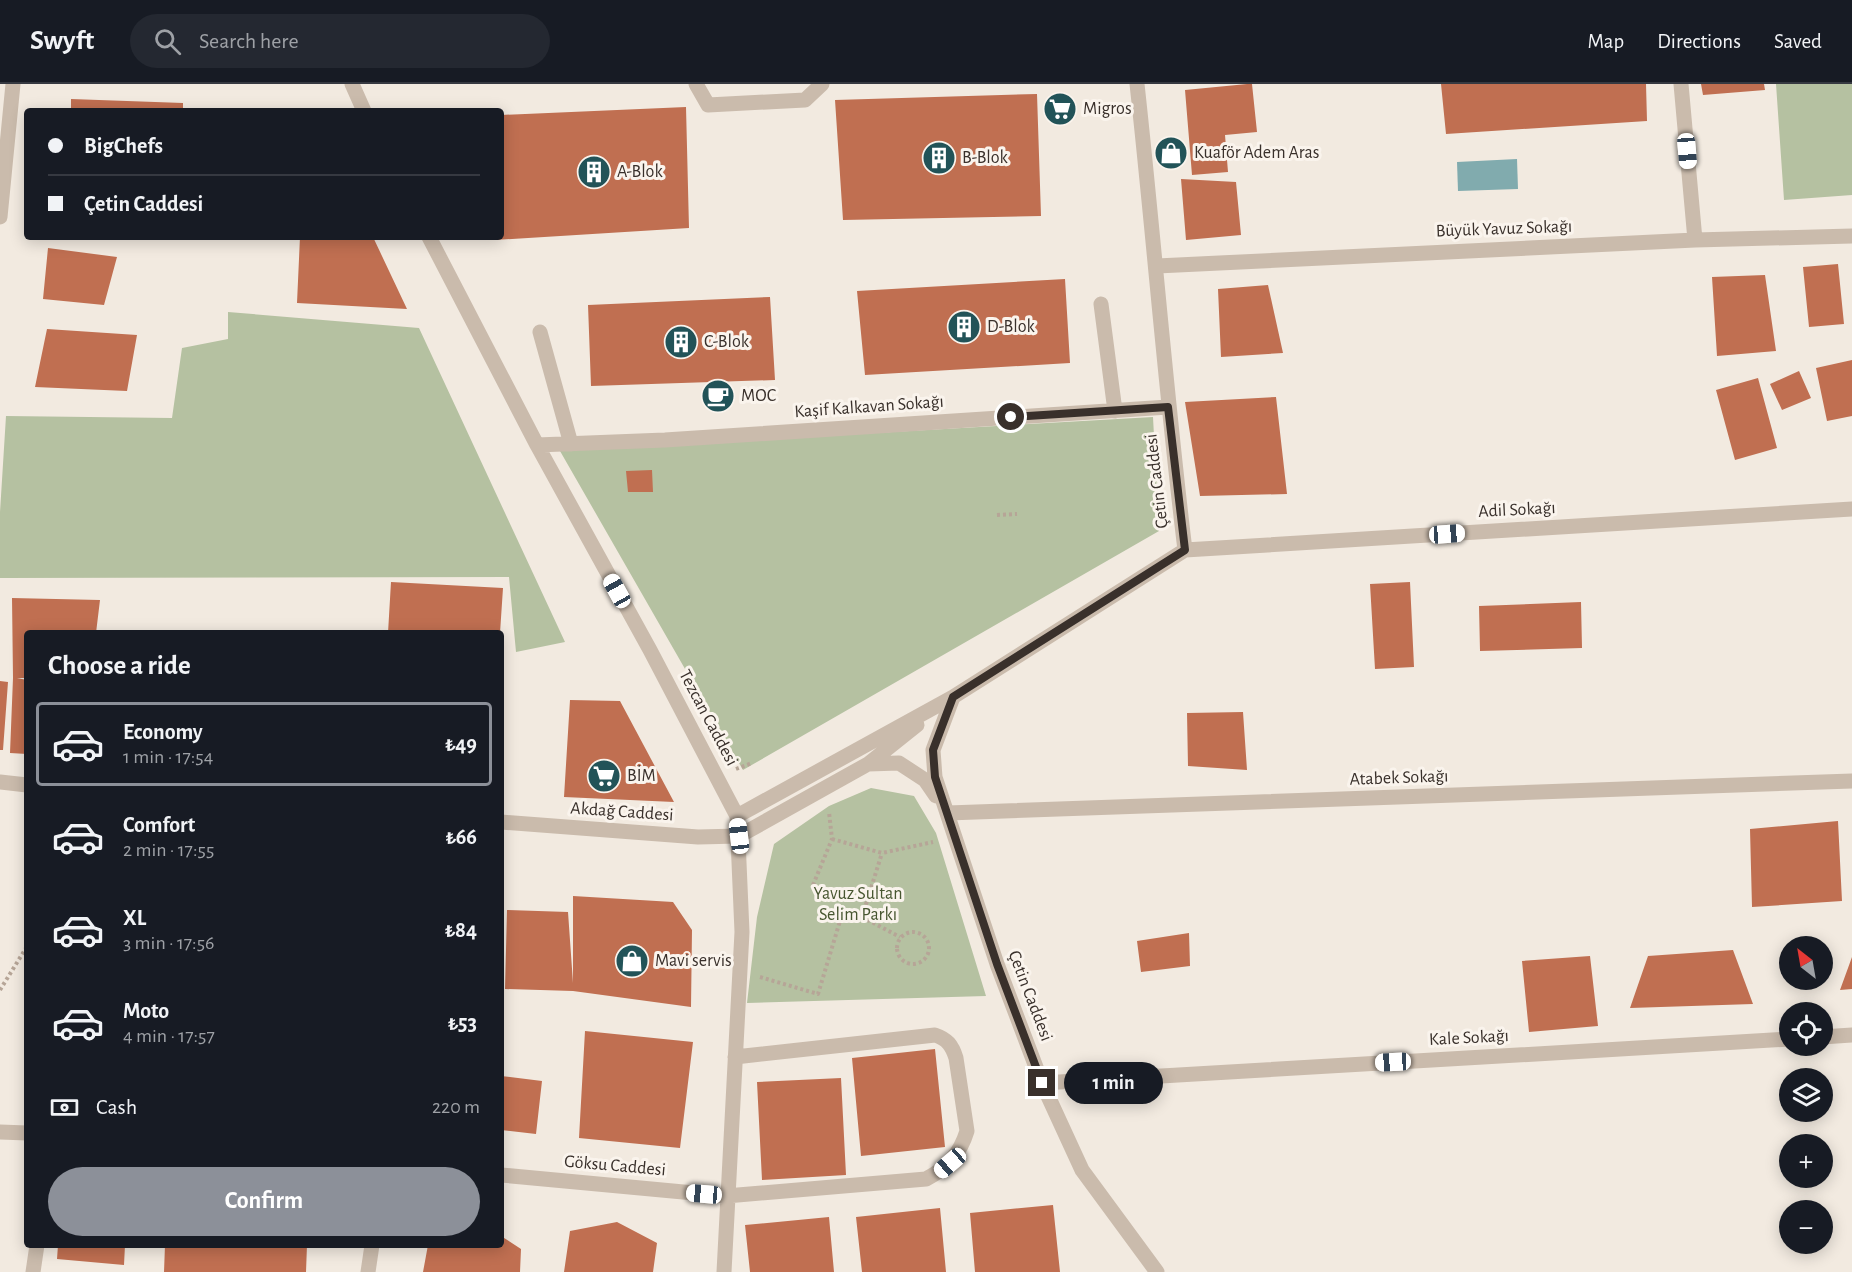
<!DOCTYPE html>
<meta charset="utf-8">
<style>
body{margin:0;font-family:"Alegreya Sans",sans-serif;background:#242831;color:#f1f3f6;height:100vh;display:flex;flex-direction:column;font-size:22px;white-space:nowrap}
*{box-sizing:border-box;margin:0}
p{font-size:20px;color:#9ea1a6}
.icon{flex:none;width:33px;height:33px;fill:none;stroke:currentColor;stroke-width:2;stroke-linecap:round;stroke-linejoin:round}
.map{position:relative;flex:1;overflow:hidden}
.drawer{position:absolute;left:24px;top:546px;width:480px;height:618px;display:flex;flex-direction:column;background:#171b24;border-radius:6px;box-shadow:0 3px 15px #0003}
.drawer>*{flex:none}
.banner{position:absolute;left:24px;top:24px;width:480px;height:132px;border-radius:6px;box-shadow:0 3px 15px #0003;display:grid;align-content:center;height:132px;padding:0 24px;background:#171b24}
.needle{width:39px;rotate:329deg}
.buttons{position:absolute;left:1779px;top:852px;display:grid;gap:12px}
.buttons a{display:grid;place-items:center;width:54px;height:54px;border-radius:50%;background:#171b24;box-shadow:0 3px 15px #0003;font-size:30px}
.end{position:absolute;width:27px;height:27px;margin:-14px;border:8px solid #39302b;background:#fff;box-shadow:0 0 0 3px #fff}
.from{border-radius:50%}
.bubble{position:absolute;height:42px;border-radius:21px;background:#171b24;box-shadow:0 3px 15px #0003;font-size:20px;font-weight:700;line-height:42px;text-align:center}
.car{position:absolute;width:18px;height:36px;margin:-18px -9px;border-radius:8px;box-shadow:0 0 4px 2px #0007;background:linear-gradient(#fff 24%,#345 0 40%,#fff 0 76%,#345 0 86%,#fff 0)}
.banner b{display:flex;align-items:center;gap:21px;height:57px;font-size:22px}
.banner b+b{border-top:2px solid #363941}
.banner i{width:15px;height:15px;background:#f1f3f6}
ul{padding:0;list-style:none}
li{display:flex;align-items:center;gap:18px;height:84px;margin:0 12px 9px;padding:0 12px;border:3px solid transparent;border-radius:6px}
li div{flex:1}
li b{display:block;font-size:22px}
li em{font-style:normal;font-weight:700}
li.active{border-color:#8c9099}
li>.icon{width:54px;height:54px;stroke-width:1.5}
h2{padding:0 24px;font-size:27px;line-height:72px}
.pay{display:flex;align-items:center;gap:15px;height:66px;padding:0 24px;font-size:22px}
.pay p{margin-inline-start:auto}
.button{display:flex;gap:12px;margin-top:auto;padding:12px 24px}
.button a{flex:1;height:69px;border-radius:36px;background:#8c9099;color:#fff;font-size:24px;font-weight:700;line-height:69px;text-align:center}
header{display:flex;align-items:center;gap:36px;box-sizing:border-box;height:84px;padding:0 30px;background:#171b24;border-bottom:2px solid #363941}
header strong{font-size:28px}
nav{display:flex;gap:33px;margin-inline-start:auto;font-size:21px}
.search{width:420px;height:54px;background:#242831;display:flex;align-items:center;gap:15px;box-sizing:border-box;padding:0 21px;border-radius:33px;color:#9ea1a6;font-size:22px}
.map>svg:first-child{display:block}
.green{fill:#b5c1a1}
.water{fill:#81abae}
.building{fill:#c06f51}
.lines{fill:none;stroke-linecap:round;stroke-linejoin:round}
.path{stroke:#b6a597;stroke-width:4;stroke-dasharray:3 3;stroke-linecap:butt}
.minor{stroke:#cabbac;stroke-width:15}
.route{stroke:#39302b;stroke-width:8}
.labels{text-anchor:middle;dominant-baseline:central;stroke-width:6;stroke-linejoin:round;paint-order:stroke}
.poi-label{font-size:18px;fill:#39302b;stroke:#faf4ed;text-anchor:start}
.street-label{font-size:18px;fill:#39302b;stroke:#faf4ed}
.park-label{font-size:18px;fill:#475630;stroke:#faf4ed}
</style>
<header>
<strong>Swyft</strong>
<div class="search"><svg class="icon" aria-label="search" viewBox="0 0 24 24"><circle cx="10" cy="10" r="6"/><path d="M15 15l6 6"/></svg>Search here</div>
<nav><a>Map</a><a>Directions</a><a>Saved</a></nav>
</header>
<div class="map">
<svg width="1852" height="1188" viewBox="0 0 1852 1188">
<rect width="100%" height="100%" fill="#f2eae0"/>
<path class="green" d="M1776,0H1852V111L1784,116Z
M228,228L419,244L565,558L516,568L509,493L0,494V428L6,332L172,334L182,264L228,255Z
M1153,333L1159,447L743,686L560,367Z
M871,704L914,712L936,749L986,912L747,919L757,833L774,760L829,722Z"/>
<path class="water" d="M1517,75L1518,105L1458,107L1457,78Z"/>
<path class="building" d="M1247,0H1252L1257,48L1225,51L1228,88L1192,91L1185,6Z
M1441,0H1646L1647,37L1446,50Z
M1701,0H1764L1765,6L1703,11Z
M1037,10L1041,132L843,136L835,16Z
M71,15L183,19V27H71Z
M686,23L689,144L495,156L494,153H501V31Z
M1181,95L1236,98L1241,151L1186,156Z
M300,153H373L407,225L297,219Z
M48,164L117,173L104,221L43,215Z
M1838,180L1844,240L1809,243L1803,183Z
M1765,191L1776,267L1717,272L1712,193Z
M1065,195L1070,279L865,291L857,207Z
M1268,201L1283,269L1221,273L1218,205Z
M770,213L775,296L591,302L588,221Z
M47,245L137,251L127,307L35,303Z
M1852,276V332L1827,337L1816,284Z
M1799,287L1811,314L1782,326L1770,300Z
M1758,294L1777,364L1735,376L1716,306Z
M1276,313L1287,410L1200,412L1185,318Z
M652,386L653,408H628L626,387Z
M391,498L503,504L500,549H388Z
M1410,498L1414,583L1375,585L1370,500Z
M12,514L100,516L96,549H27V594H17L27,596V670L10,669L13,594Z
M1581,518L1582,564L1480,567L1479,522Z
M0,597L8,598L3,666H0Z
M570,616L620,617L674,718L564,713Z
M1243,628L1247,686L1188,682L1187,629Z
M1838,737L1842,817L1752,823L1750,745Z
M573,812L673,818L692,846L691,923L573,907L505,905L507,826L568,828L573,899Z
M1189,849L1190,882L1141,888L1137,857Z
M1733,866L1753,920L1630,924L1648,872Z
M1590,872L1598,942L1529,948L1522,877Z
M1852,873V905L1840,906Z
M585,947L693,958L680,1064L579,1054Z
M935,965L945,1063L861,1072L852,974Z
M501,992L542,997L536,1050L501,1046Z
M841,994L846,1091L762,1096L757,998Z
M1053,1121L1060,1188H975L970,1129Z
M940,1124L946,1188H862L856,1133Z
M829,1133L834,1188H750L745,1141Z
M617,1138L657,1159L653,1188H564L570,1147Z
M501,1152L521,1165L520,1188H423L428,1161H501Z
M58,1161H125L124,1181L57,1175Z
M165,1161H307L306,1188H164Z"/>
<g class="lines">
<path class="path" d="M997,431L1017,430
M736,685L752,679
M832,755L882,769L933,758
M813,801L832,755L829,728
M862,833L900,853
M897 864a16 16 0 1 1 32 0a16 16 0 1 1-32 0Z
M760,893L818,910L843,827L862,833L882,769
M0,906L26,864L27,848"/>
<path class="minor" d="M352,0L364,27
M696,0L708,21L805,16L822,0
M1137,0C1154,155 1166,311 1185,466
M1681,0L1695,156
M0,133L13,0
M429,153L537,361L650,566L737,732L742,848L724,1188
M1157,182L1695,156L1852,152
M1101,220L1115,327
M540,248L571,360
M537,361L665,356L1168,323
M953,613L933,666L935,693L997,880L1042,999L1082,1086L1157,1188
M868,680L917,641
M0,698L27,701
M948,729L1852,697
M737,732L953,613L1185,466L1852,425
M501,738L698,753L739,752L868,680L899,679L925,696L936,712
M1822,953L1852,951
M1042,999L1790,955
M0,1048L27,1049
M501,1091L726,1112L926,1095C947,1084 960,1070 967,1047L956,974C952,961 947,955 935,951L735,973
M33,1188L37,1161
M368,1188L372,1161"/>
</g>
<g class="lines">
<path class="route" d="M1011,333L1168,323L1185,466L953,613L933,666L935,693L997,880L1042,999"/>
</g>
<defs>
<g id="supermarket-disc" transform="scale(1.725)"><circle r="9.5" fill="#225358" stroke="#faf4ed"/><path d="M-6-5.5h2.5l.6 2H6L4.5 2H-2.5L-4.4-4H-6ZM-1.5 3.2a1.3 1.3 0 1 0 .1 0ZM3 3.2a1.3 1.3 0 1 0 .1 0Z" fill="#fff"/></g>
<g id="shop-disc" transform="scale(1.725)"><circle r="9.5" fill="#225358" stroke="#faf4ed"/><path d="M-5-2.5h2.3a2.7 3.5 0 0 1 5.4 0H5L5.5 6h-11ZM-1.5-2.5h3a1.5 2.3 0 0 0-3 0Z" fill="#fff"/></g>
<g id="building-disc" transform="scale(1.725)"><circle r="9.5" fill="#225358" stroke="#faf4ed"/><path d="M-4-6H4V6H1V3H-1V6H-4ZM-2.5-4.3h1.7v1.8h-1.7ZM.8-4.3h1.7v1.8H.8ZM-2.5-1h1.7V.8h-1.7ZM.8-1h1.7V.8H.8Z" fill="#fff"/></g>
<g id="cafe-disc" transform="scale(1.725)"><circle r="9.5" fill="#225358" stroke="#faf4ed"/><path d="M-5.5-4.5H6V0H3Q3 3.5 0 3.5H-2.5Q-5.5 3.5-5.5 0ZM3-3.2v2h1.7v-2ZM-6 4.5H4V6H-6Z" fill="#fff"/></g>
</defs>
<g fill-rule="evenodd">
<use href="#supermarket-disc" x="1060" y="25"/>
<use href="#shop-disc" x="1171" y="69"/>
<use href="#building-disc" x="939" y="74"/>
<use href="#building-disc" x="594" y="88"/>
<use href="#building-disc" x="964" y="243"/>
<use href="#building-disc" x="681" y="258"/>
<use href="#cafe-disc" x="718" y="312"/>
<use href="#supermarket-disc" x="604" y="692"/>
<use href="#shop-disc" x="632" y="877"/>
</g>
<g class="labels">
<g class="poi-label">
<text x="1083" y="25">Migros</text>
<text x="1194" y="69">Kuaför Adem Aras</text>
<text x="962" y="74">B-Blok</text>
<text x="617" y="88">A-Blok</text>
<text x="987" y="243">D-Blok</text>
<text x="704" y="258">C-Blok</text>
<text x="741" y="312">MOC</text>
<text x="627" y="692">BİM</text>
<text x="655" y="877">Mavi servis</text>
</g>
<g class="street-label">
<text transform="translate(1504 145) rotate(-2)">Büyük Yavuz Sokağı</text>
<text transform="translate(869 323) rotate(-4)">Kaşif Kalkavan Sokağı</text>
<text transform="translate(1157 397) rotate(-97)">Çetin Caddesi</text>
<text transform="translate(1517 426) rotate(-3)">Adil Sokağı</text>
<text transform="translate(708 634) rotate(62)">Tezcan Caddesi</text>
<text transform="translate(1399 694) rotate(-2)">Atabek Sokağı</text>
<text transform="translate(622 728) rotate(4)">Akdağ Caddesi</text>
<text transform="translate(1030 912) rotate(69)">Çetin Caddesi</text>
<text transform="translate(1469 954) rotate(-3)">Kale Sokağı</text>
<text transform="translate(615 1082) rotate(5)">Göksu Caddesi</text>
</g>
<g class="park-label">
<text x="858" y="810">Yavuz Sultan<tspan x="858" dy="21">Selim Parkı</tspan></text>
</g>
</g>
</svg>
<div class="buttons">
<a><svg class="needle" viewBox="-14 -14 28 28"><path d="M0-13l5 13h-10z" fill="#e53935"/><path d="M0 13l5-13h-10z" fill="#9ea1a6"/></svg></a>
<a><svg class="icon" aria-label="locate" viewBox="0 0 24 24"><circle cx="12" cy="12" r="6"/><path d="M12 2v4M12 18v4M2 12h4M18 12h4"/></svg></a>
<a><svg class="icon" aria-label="layers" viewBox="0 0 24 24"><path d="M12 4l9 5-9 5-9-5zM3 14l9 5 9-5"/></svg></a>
<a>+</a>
<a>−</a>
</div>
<i class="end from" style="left:1011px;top:333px"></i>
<i class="end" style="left:1042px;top:999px"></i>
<div class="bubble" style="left:1064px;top:978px;width:99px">1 min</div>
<i class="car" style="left:1687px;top:67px;rotate:175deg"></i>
<i class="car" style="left:1447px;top:450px;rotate:86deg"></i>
<i class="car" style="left:617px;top:507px;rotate:331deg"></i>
<i class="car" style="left:739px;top:752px;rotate:353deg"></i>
<i class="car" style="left:1393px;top:978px;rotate:267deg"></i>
<i class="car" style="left:950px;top:1079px;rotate:229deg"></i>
<i class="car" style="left:704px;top:1110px;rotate:275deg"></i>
<div class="banner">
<b><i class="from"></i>BigChefs</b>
<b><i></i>Çetin Caddesi</b>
</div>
<section class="drawer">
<h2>Choose a ride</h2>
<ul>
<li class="active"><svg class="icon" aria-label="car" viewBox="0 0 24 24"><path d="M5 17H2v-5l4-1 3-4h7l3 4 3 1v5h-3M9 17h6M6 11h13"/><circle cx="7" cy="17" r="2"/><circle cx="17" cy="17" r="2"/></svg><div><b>Economy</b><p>1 min · 17:54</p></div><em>₺49</em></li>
<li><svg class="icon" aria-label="car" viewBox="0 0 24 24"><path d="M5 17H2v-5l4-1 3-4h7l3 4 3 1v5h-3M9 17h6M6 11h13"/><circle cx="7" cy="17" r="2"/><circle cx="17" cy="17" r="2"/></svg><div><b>Comfort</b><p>2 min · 17:55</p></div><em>₺66</em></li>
<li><svg class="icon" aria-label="car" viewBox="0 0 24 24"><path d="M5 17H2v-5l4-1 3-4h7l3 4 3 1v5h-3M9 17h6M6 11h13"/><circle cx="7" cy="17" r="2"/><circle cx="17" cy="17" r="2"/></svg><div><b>XL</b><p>3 min · 17:56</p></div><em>₺84</em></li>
<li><svg class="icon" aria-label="car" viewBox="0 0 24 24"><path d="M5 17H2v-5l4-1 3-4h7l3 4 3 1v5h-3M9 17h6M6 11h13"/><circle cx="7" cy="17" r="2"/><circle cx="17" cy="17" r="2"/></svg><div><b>Moto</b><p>4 min · 17:57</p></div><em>₺53</em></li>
</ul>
<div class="pay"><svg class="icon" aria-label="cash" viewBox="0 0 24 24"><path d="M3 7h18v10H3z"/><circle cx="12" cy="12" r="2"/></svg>Cash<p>220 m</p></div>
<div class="button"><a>Confirm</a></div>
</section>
</div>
